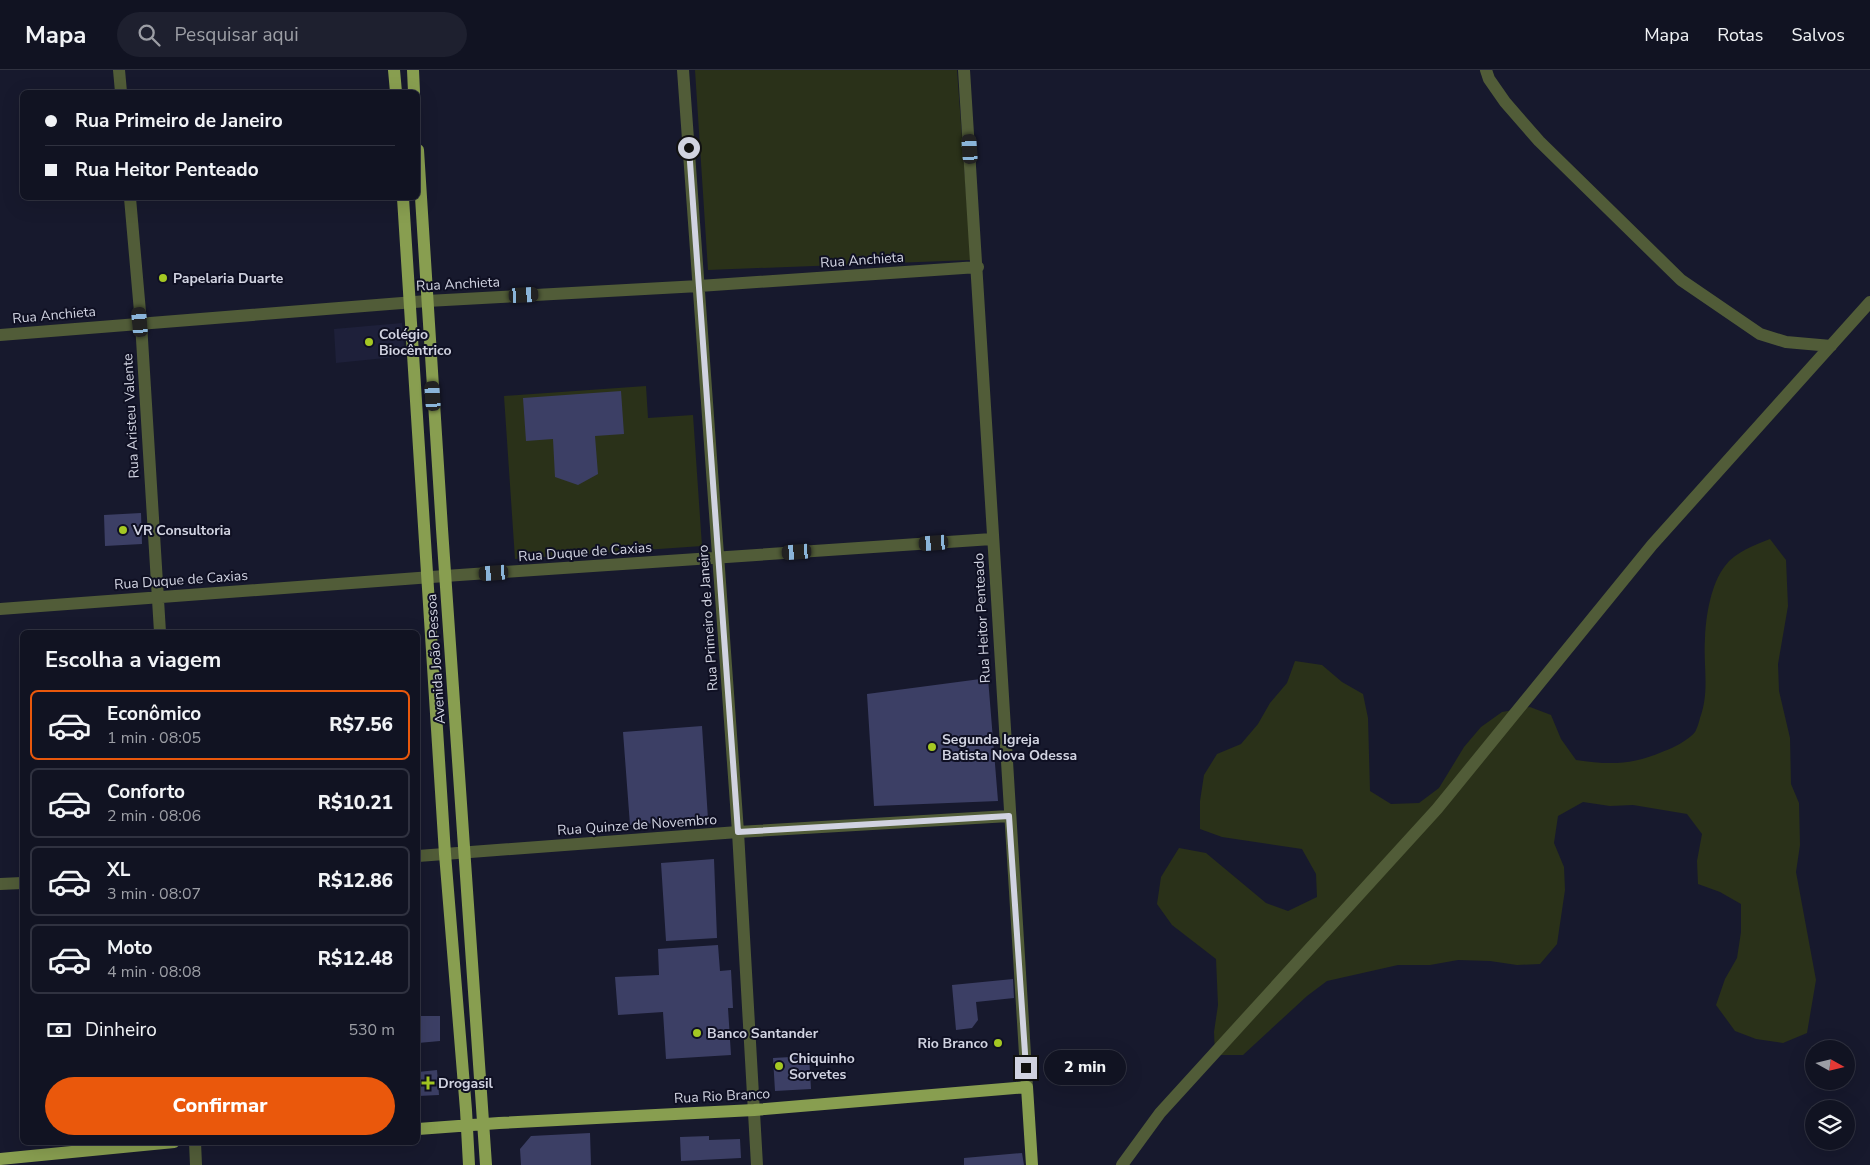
<!DOCTYPE html>
<html lang="pt">
<meta charset="utf-8">
<style>
body{margin:0;font-family:"Nunito Sans",sans-serif;background:#1e202f;color:#f1f3f6;height:100vh;display:flex;flex-direction:column;font-size:19px;white-space:nowrap}
*{box-sizing:border-box;margin:0}
p{font-size:16px;color:#9c9ea5}
.icon{flex:none;width:28px;height:28px;fill:none;stroke:currentColor;stroke-width:2;stroke-linecap:round;stroke-linejoin:round}
.map{position:relative;flex:1;overflow:hidden}
.panel{position:absolute;left:20px;top:560px;width:400px;height:515px;display:flex;flex-direction:column;background:#111322;border-radius:8px;box-shadow:0 5px 20px #0002,0 0 0 1px #303240}
.panel>*{flex:none}
.top-card{position:absolute;left:20px;top:20px;width:400px;height:110px;border-radius:8px;box-shadow:0 5px 20px #0002,0 0 0 1px #303240;display:grid;align-content:center;height:110px;padding:0 25px;background:#111322}
.needle{width:32px;rotate:98deg}
.buttons{position:absolute;left:1805px;top:970px;display:grid;gap:10px}
.buttons a{display:grid;place-items:center;width:50px;height:50px;border-radius:50%;background:#111322;box-shadow:0 5px 20px #0002,0 0 0 1px #303240;font-size:25px}
.end{position:absolute;width:22px;height:22px;margin:-11px;border:6px solid #d1d3e1;background:#111;box-shadow:0 0 0 2px #111}
.from{border-radius:50%}
.bubble{position:absolute;height:35px;border-radius:18px;background:#111322;box-shadow:0 5px 20px #0002,0 0 0 1px #303240;font-size:16px;font-weight:800;line-height:35px;text-align:center}
.car{position:absolute;width:15px;height:30px;margin:-15px -8px;border-radius:6px;box-shadow:0 0 4px 1px #0007;background:linear-gradient(#222 24%,#8ab4d8 0 40%,#222 0 76%,#8ab4d8 0 86%,#222 0)}
.top-card b{display:flex;align-items:center;gap:18px;height:48px;font-size:19px}
.top-card b+b{border-top:1px solid #303240}
.top-card i{width:12px;height:12px;background:#f1f3f6}
ul{padding:0;list-style:none}
li{display:flex;align-items:center;gap:15px;height:70px;margin:0 10px 8px;padding:0 15px;border:2px solid #303240;border-radius:8px}
li div{flex:1}
li b{display:block;font-size:19px}
li em{font-style:normal;font-weight:800}
li.selected{border-color:#ea580c}
li>.icon{width:45px;height:45px;stroke-width:1.5}
h2{padding:0 25px;font-size:22px;line-height:60px}
.pay{display:flex;align-items:center;gap:12px;height:55px;padding:0 25px;font-size:19px}
.pay p{margin-inline-start:auto}
.primary-button{display:flex;gap:10px;margin-top:auto;padding:10px 25px}
.primary-button a{flex:1;height:58px;border-radius:30px;background:#ea580c;color:#fff;font-size:20px;font-weight:800;line-height:58px;text-align:center}
header{display:flex;align-items:center;gap:30px;box-sizing:border-box;height:70px;padding:0 25px;background:#111322;border-bottom:1px solid #303240}
header strong{font-size:24px}
nav{display:flex;gap:28px;margin-inline-start:auto;font-size:18px}
.search{width:350px;height:45px;background:#1e202f;display:flex;align-items:center;gap:12px;box-sizing:border-box;padding:0 18px;border-radius:28px;color:#9c9ea5;font-size:19px}
.map>svg:first-child{display:block}
.built{fill:#1e203a}
.green{fill:#2a3119}
.building{fill:#3c3f65}
.lines{fill:none;stroke-linecap:round;stroke-linejoin:round}
.minor{stroke:#515c38;stroke-width:12}
.major{stroke:#889e50;stroke-width:12}
.route{stroke:#d1d3e1;stroke-width:6}
.poi-dot{fill:#a5c823;stroke:#0f1023;stroke-width:2}
.labels{text-anchor:middle;dominant-baseline:central;stroke-width:4;stroke-linejoin:round;paint-order:stroke}
.street-label{font-size:14px;fill:#d1d3e1;stroke:#0f1023}
.poi-label{font-size:14px;font-weight:bold;fill:#d1d3e1;stroke:#0f1023;text-anchor:start}
</style>
<header>
<strong>Mapa</strong>
<div class="search"><svg class="icon" aria-label="search" viewBox="0 0 24 24"><circle cx="10" cy="10" r="6"/><path d="M15 15l6 6"/></svg>Pesquisar aqui</div>
<nav><a>Mapa</a><a>Rotas</a><a>Salvos</a></nav>
</header>
<div class="map">
<svg width="1870" height="1095" viewBox="0 0 1870 1095">
<rect width="100%" height="100%" fill="#17192d"/>
<path class="built" d="M402,253L405,286L336,293L334,259Z"/>
<path class="green" d="M695,0H957L971,190L708,200Z
M646,316L648,348L693,345L702,476L515,489L504,326Z
M1770,469L1786,490L1788,536L1778,594L1779,621L1790,668L1791,714L1799,733L1800,775L1796,802L1816,910L1807,963L1783,973L1756,969L1735,961L1716,935L1725,909L1737,888L1741,862V834L1720,822L1698,814L1697,791L1702,764L1687,744L1633,735L1610,736L1583,732L1558,746L1554,773L1564,797L1565,820L1557,874L1540,894L1517,895L1490,891L1458,890L1430,895H1398L1327,911L1307,926L1243,985H1215L1214,962L1218,935L1216,889L1172,855L1157,834L1161,807L1179,778L1206,783L1266,833L1288,841L1317,827L1316,804L1302,779L1222,767L1200,759V731L1204,705L1217,684L1241,674L1258,654L1270,633L1287,613L1295,591L1322,595L1342,612L1363,624L1368,648L1370,721L1391,734L1419,733L1439,718L1464,677L1481,657L1502,642L1530,637L1551,645L1561,669L1576,690C1609,695 1632,695 1662,682C1671,679 1689,670 1695,662C1697,659 1699,652 1700,648C1710,621 1703,596 1705,568C1706,545 1711,514 1725,496C1735,482 1755,475 1770,469Z"/>
<path class="building" d="M621,321L624,364L595,366L598,404L578,415L555,407L553,369L526,371L523,328Z
M141,443L142,474L105,476L104,445Z
M988,608L998,731L874,736L867,624Z
M702,656L708,749L630,755L623,662Z
M714,789L717,868L666,871L661,793Z
M718,875L720,901L731,900L733,938H728L731,985L666,989L663,942L618,945L615,907L659,905L658,879Z
M1013,909L1014,928L976,932L978,950L972,958L956,960L952,915Z
M418,946H440V971L418,973Z
M809,986L811,1019L775,1021L773,988Z
M437,1000L439,1025L418,1026V1002Z
M590,1063L591,1095H521L520,1079L531,1066Z
M709,1066V1070L740,1069L741,1088L681,1091L680,1067Z
M1022,1083L1024,1095H964V1088Z"/>
<g class="lines">
<path class="minor" d="M119,0L121,22
M683,0L738,762L757,1095
M964,0C988,339 1004,678 1027,1017
M1486,0L1489,9L1505,32L1539,71L1681,210L1760,264L1786,272L1831,276
M130,128L141,253L160,562
M0,265L427,231L699,216L978,197
M0,539L445,506L992,469
M418,786L738,762L1009,746
M0,814L22,813
M195,1072L196,1095
M1122,1095L1160,1043L1437,739L1652,475L1870,232"/>
<path class="major" d="M394,0L396,22
M413,0L414,22
M418,80L442,459L486,1095
M403,128L445,784L466,1040L469,1095
M418,1059L499,1053L754,1040L1027,1017L1032,1095
M0,1089L174,1072"/>
</g>
<g class="lines">
<path class="route" d="M689,78L738,762L1009,746L1026,998"/>
</g>
<g class="poi-dot">
<circle cx="163" cy="208" r="5"/>
<circle cx="369" cy="272" r="5"/>
<circle cx="123" cy="460" r="5"/>
<circle cx="932" cy="677" r="5"/>
<circle cx="697" cy="963" r="5"/>
<circle cx="998" cy="973" r="5"/>
<circle cx="779" cy="996" r="5"/>
<path d="M425.5 1005.5h5v5h5v5h-5v5h-5v-5h-5v-5h5z"/>
</g>
<g class="labels">
<g class="street-label">
<text transform="translate(862 190) rotate(-4)">Rua Anchieta</text>
<text transform="translate(458 214) rotate(-3)">Rua Anchieta</text>
<text transform="translate(54 245) rotate(-5)">Rua Anchieta</text>
<text transform="translate(131 346) rotate(-93)">Rua Aristeu Valente</text>
<text transform="translate(585 482) rotate(-4)">Rua Duque de Caxias</text>
<text transform="translate(181 510) rotate(-4)">Rua Duque de Caxias</text>
<text transform="translate(708 548) rotate(-94)">Rua Primeiro de Janeiro</text>
<text transform="translate(982 548) rotate(-93)">Rua Heitor Penteado</text>
<text transform="translate(436 589) rotate(-94)">Avenida João Pessoa</text>
<text transform="translate(637 755) rotate(-4)">Rua Quinze de Novembro</text>
<text transform="translate(722 1026) rotate(-3)">Rua Rio Branco</text>
</g>
<g class="poi-label">
<text x="173" y="208">Papelaria Duarte</text>
<text x="379" y="264">Colégio<tspan x="379" dy="16">Biocêntrico</tspan></text>
<text x="133" y="460">VR Consultoria</text>
<text x="942" y="669">Segunda Igreja<tspan x="942" dy="16">Batista Nova Odessa</tspan></text>
<text x="707" y="963">Banco Santander</text>
<text x="988" y="973" text-anchor="end">Rio Branco</text>
<text x="789" y="988">Chiquinho<tspan x="789" dy="16">Sorvetes</tspan></text>
<text x="438" y="1013">Drogasil</text>
</g>
</g>
</svg>
<div class="buttons">
<a><svg class="needle" viewBox="-14 -14 28 28"><path d="M0-13l5 13h-10z" fill="#e53935"/><path d="M0 13l5-13h-10z" fill="#9c9ea5"/></svg></a>
<a><svg class="icon" aria-label="layers" viewBox="0 0 24 24"><path d="M12 4l9 5-9 5-9-5zM3 14l9 5 9-5"/></svg></a>
</div>
<i class="end from" style="left:689px;top:78px"></i>
<i class="end" style="left:1026px;top:998px"></i>
<div class="bubble" style="left:1044px;top:980px;width:82px">2 min</div>
<i class="car" style="left:970px;top:79px;rotate:356deg"></i>
<i class="car" style="left:524px;top:225px;rotate:87deg"></i>
<i class="car" style="left:140px;top:252px;rotate:355deg"></i>
<i class="car" style="left:433px;top:326px;rotate:356deg"></i>
<i class="car" style="left:934px;top:473px;rotate:266deg"></i>
<i class="car" style="left:797px;top:482px;rotate:266deg"></i>
<i class="car" style="left:494px;top:503px;rotate:266deg"></i>
<div class="top-card">
<b><i class="from"></i>Rua Primeiro de Janeiro</b>
<b><i></i>Rua Heitor Penteado</b>
</div>
<section class="panel">
<h2>Escolha a viagem</h2>
<ul>
<li class="selected"><svg class="icon" aria-label="car" viewBox="0 0 24 24"><path d="M5 17H2v-5l4-1 3-4h7l3 4 3 1v5h-3M9 17h6M6 11h13"/><circle cx="7" cy="17" r="2"/><circle cx="17" cy="17" r="2"/></svg><div><b>Econômico</b><p>1 min · 08:05</p></div><em>R$7.56</em></li>
<li><svg class="icon" aria-label="car" viewBox="0 0 24 24"><path d="M5 17H2v-5l4-1 3-4h7l3 4 3 1v5h-3M9 17h6M6 11h13"/><circle cx="7" cy="17" r="2"/><circle cx="17" cy="17" r="2"/></svg><div><b>Conforto</b><p>2 min · 08:06</p></div><em>R$10.21</em></li>
<li><svg class="icon" aria-label="car" viewBox="0 0 24 24"><path d="M5 17H2v-5l4-1 3-4h7l3 4 3 1v5h-3M9 17h6M6 11h13"/><circle cx="7" cy="17" r="2"/><circle cx="17" cy="17" r="2"/></svg><div><b>XL</b><p>3 min · 08:07</p></div><em>R$12.86</em></li>
<li><svg class="icon" aria-label="car" viewBox="0 0 24 24"><path d="M5 17H2v-5l4-1 3-4h7l3 4 3 1v5h-3M9 17h6M6 11h13"/><circle cx="7" cy="17" r="2"/><circle cx="17" cy="17" r="2"/></svg><div><b>Moto</b><p>4 min · 08:08</p></div><em>R$12.48</em></li>
</ul>
<div class="pay"><svg class="icon" aria-label="cash" viewBox="0 0 24 24"><path d="M3 7h18v10H3z"/><circle cx="12" cy="12" r="2"/></svg>Dinheiro<p>530 m</p></div>
<div class="primary-button"><a>Confirmar</a></div>
</section>
</div>
